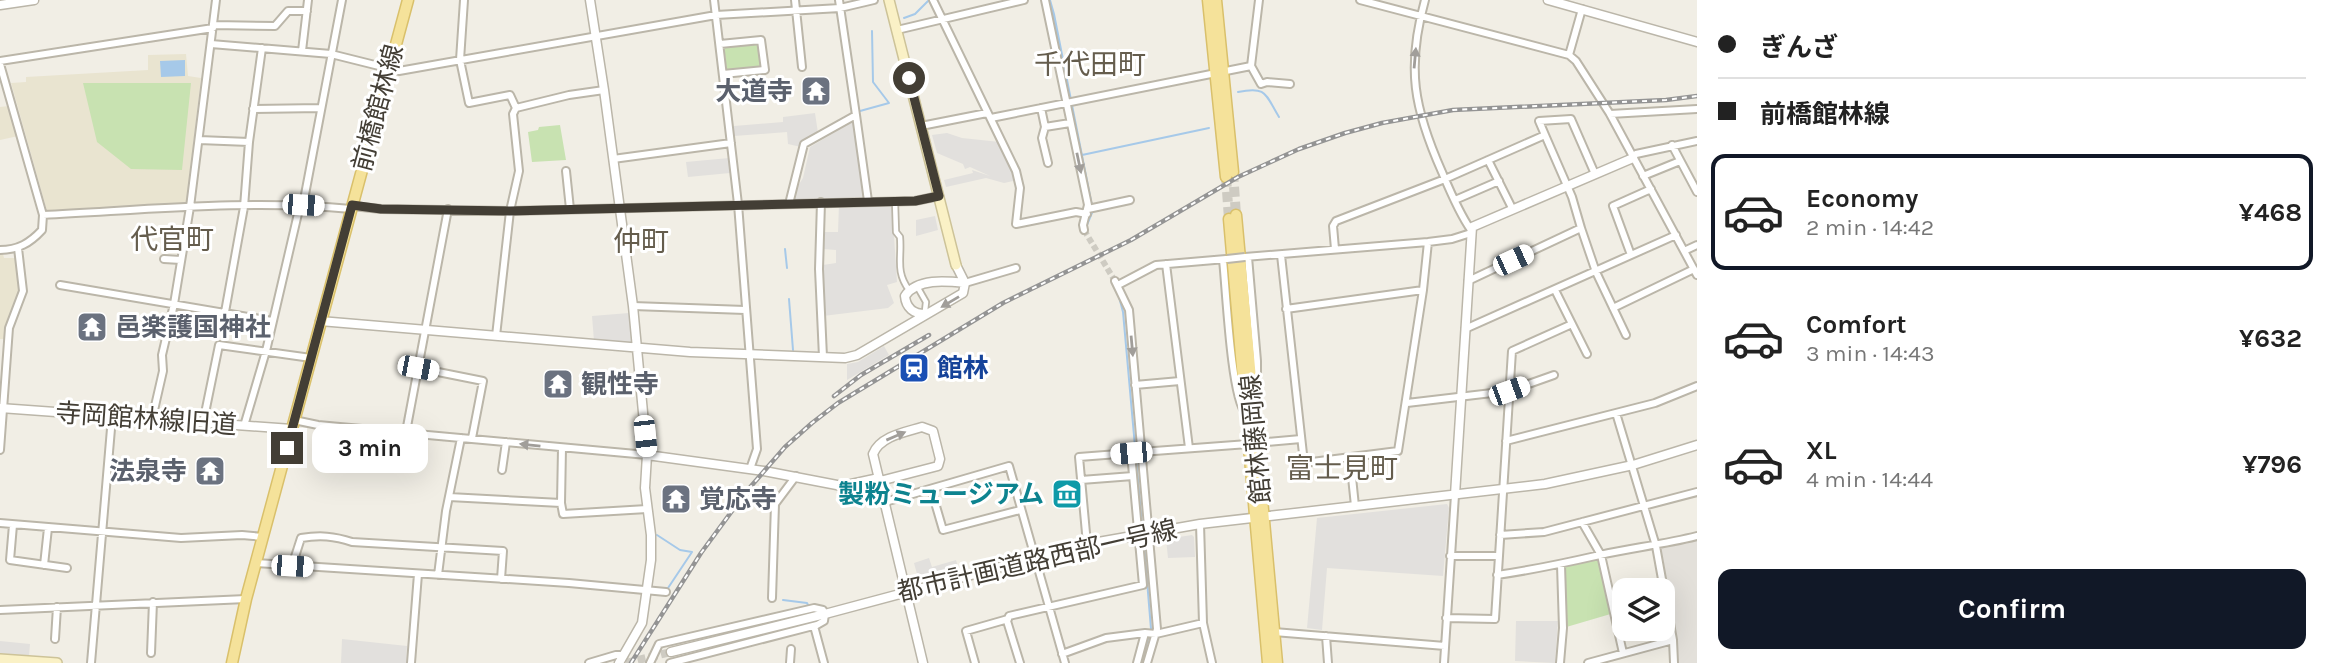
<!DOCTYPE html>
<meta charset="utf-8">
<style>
body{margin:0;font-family:Karla,"Noto Sans JP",sans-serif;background:#f6f6f6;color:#222;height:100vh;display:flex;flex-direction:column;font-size:26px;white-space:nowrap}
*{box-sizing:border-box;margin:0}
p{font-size:23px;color:#767676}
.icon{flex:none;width:38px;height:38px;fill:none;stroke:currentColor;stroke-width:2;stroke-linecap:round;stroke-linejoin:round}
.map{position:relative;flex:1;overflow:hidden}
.sheet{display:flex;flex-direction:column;background:#fff;width:630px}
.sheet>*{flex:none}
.hud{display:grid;align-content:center;height:154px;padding:0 21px;background:#fff}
.controls{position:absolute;left:1612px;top:578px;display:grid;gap:14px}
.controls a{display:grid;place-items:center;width:63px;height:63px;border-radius:14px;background:#fff;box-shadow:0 7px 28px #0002;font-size:35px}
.end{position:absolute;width:32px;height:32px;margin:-16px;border:9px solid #433e35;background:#fff;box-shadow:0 0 0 4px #fff}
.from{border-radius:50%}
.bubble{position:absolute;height:49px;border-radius:14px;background:#fff;box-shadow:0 7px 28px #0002;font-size:23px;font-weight:700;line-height:49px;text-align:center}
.car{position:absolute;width:21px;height:42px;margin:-21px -10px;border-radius:9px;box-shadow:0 0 5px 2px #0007;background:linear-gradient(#fff 24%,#345 0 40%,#fff 0 76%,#345 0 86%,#fff 0)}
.hud b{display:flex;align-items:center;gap:24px;height:66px;font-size:26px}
.hud b+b{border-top:2px solid #e0e0e0}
.hud i{width:18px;height:18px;background:#222}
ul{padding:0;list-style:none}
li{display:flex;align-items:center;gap:21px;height:116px;margin:0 14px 10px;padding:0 7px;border:4px solid transparent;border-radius:14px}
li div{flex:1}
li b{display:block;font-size:26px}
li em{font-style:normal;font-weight:700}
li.current{border-color:#111827}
li>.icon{width:63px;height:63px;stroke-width:1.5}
.cta{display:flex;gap:14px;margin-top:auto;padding:14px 21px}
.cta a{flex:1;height:80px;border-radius:14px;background:#111827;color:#fff;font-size:28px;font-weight:700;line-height:80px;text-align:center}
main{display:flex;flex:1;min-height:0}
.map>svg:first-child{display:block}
.industrial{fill:#e3e0da}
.education{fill:#e9e4d0}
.green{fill:#c8e2b1}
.parking{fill:#e2e0dd}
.water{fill:#a6c9e9}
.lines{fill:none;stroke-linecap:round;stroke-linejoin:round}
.stream{stroke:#a6c9e9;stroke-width:2}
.minor-tunnel{stroke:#cecbc2;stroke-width:6;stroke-dasharray:6 3;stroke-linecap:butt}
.tertiary-tunnel{stroke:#cecbc2;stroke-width:8;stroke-dasharray:8 4;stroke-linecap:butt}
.primary-tunnel{stroke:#cecbc2;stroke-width:10;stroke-dasharray:10 5;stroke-linecap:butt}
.pedestrian-casing{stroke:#bbb6a9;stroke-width:8}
.minor-casing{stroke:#bbb6a9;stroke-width:10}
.tertiary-casing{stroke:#bbb6a9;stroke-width:11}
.secondary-casing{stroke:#cdc398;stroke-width:12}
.primary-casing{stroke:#d9c06b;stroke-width:13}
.pedestrian{stroke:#fff;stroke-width:4.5}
.minor{stroke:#fff;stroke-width:6}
.tertiary{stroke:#fff;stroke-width:8}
.secondary{stroke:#faf1c6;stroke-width:9}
.primary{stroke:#f5e29a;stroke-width:10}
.rail-casing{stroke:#949494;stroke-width:4.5}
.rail{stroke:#fff;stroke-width:2;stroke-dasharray:5;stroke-linecap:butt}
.minor-bridge-casing{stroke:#bbb6a9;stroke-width:10;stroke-linecap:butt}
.minor-bridge{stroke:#fff;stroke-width:6}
.oneway{fill:#a19e9a}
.route{stroke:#433e35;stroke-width:9}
.labels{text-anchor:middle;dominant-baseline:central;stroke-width:6;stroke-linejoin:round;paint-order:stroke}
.worship-label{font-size:26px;font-weight:bold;fill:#5b616d;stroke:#fff;text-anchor:start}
.street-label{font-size:26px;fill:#433e35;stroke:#fff}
.transit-label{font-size:26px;font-weight:bold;fill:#164399;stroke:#fff;text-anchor:start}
.culture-label{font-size:26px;font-weight:bold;fill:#0d838f;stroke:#fff;text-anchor:end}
.neighbourhood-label{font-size:28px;fill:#655d4d;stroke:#fff}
</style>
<main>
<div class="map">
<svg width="1697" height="663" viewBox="0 0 1697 663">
<rect width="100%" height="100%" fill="#f1eee5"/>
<path class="industrial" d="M1697,540V663H1677L1674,631L1659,551L1662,548Z"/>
<path class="education" d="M186,54L188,76L201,78L186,205L47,211L11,83L26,82V77L148,70V55Z
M9,106L18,136L0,140V107Z
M0,253L3,254L4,258H19L22,290L7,339H0Z"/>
<path class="green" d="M758,42L763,68L727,72L724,46Z
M83,83H191L182,170L131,169L97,142Z
M560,125L566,160L532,162L528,132L538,130L539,127Z
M1601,555L1614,613L1563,628L1561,565Z"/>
<path class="parking" d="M815,113L818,133L801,147L788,144L787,132L734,136V126L783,122V117Z
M854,121L864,197L793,201L796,189L803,178L810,147Z
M947,133L962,138L1000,142L1013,174V181L1004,183L986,178L946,187L944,180L973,173L972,170L990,176L970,167L965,169L963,164L937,153L932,135Z
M729,158L730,173L688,177L686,162Z
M839,204L892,205L897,282L887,285L894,303L888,308L823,316V265L836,263V250L823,249L824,232H838Z
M935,216L938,230L916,236V220Z
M629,313L632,343L594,341L592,316Z
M884,346L889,355L847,380V364L858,362Z
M1447,504L1449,508L1443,576L1327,568L1322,630L1307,628L1317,518Z
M1192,535L1194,537L1195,557L1168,558L1166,539Z
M929,558L932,567L956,560L959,570L926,579L917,574L914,563Z
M1516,621H1558L1555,663L1515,661Z
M342,639L407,646L406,663H341Z
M0,641L30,644L29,656L0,654Z"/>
<path class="water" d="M1048,0H1051L1055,14L1093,206V213L1086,230L1090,206Z
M185,60V76L161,77L160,61Z"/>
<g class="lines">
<path class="stream" d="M904,18L915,14L929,0
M1238,92C1267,86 1265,94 1279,117
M860,111L889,103L873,82L872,31
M1082,155L1209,128
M785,249L787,268
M1118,293L1123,312L1142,525
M789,299L793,350
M657,535L680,550L692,552L668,588
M1144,544L1151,629
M783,600L807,603L808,605
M1141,663L1148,639"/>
<path class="minor-tunnel" d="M1084,230L1115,281"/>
<path class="tertiary-tunnel" d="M626,663L671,652"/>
<path class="primary-tunnel" d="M1233,172L1236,215
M1226,177L1229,219"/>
<g class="pedestrian-casing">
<path id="pedestrian" d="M895,201L896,232L900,237C902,258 895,271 909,290
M918,288L926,302L925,311"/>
</g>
<g class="minor-casing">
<path id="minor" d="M464,0L460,60L469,103L510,95L516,108
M714,0L738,204L757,449L750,469
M795,0L802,67
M933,0L1016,171L1020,188L1016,224L1076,212L1087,214
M1045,0L1088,205L1083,225L1084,230
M1259,0L1251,66L1261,84L1267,82L1290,84
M1360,0L1569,55L1576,61L1610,114L1697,275
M1425,0C1406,68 1414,109 1442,172C1450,191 1459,213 1471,230
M214,25L275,26L288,11H307
M897,30L1024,0
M211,44L331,54L399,71L716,15L840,8L874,0
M720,44L761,40L765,70L723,74
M302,51L308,0
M1569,55L1582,9
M0,61L213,28
M0,64L43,215L42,230C30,243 18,250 0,250
M1041,108L1045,127L1042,138L1048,163
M253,109L321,108
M1610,114L1697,109
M856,115L868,201
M991,118L1251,66
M921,126L987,113
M1045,127L1070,123
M1545,135L1539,121L1571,119L1595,174
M199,140L249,142
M1672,145L1697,192
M1633,158L1636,154L1697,141
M613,159L731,143
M1488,160L1512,208
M566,171L570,209
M1643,176L1680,161
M1455,200L1499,181
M821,202L819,269L823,357
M789,204L804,144L856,115L839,0
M303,205L342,0
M352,206L381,209L510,211L915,201L939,196
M1088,209L1130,200
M43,215C145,210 249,199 351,209
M1335,249L1333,226L1336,221L1445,179L1545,135L1572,197L1581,228
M1684,251L1697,245
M1281,255L1304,463L1398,451L1423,290L1428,242
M1631,255L1613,206L1651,189
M1245,257L1428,242L1452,239L1471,233
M1248,257L1257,361V405
M164,259L181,260
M1223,260C1226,286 1231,397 1245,412
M1166,264L1189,448
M1115,281L1129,310L1157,629L1147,663
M1468,281L1581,228L1596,272L1626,335
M965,283L1016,268
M60,285L272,321
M1118,285L1156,265L1226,259
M1555,290L1587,354
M633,306L745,310
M1613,308L1694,269
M1286,309L1423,290
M225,312L244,207L249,142L262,48
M1465,329L1676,235
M496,336L510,211L519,171L513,114L516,108L569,95L604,90
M418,368L483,381L472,438
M1135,385L1180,381
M1407,403L1509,391L1554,375
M1616,413L1656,546L1673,640L1674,663
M152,419L163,371L162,355L174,304L190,207L216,0
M294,420L318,425L647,455
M203,423L219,345L311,358
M244,426L266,351L300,205
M406,432L448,209
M1506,441L1655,403L1697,386
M1256,443L1301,439
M0,450L9,328L23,291L18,248
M1141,452L1248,444
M1350,458L1355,506
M502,470L506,442
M1081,480L1133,476
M931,489L943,530L1020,510
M449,497L561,503L562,448
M885,502L1009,466L1065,663
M561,503L563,514L647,509
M1582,522L1601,555L1623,653
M0,523L181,538L242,535L263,537
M1200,524L1203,623L1212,663
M13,525L10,560L67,568
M1500,535L1544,532L1697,492
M1450,556H1498
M256,563L569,583L666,592
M44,565L48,528
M292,566L301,538C320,535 334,536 352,542L503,551L501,579
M438,575L446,511L461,438
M1497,575C1532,570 1565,563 1600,555C1632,548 1665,544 1697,536
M772,598L775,504L796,476
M0,610L246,599
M1446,618L1495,619L1512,351L1572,324
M814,626L824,663
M1274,632L1445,646
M1326,636L1328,663
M55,639L57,607
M151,653L153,602
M1062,654L1106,638L1145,633
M91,663L112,417
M411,663L418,574
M589,663L616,655H624
M650,663L659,644L814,608L823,610L825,614L824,621L817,625L670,663
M790,663L791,649
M975,663L966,631L1008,619
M1020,663L1007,621L1009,616L1143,585L1131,453L1079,457L1087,544
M1137,663L1145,633L1156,634L1203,623
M1444,663L1455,495
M1560,663L1563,628L1561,565
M1588,663L1673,640"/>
</g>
<g class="tertiary-casing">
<path id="tertiary" d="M590,0L604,90L633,306L647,455L645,488L651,535V560L642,623L619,663
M1548,0L1697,42
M0,5L34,0
M925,314C914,314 906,308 905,296C917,278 946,281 965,283
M320,321L690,352L845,358L857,355L963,293L965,283L956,265
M0,408L292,429
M647,455L764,471L842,486L879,478
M880,481L938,466L940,459L933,431L922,427C906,432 880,436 873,454L923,663
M1455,495L1472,227L1633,158
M671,652L825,614L1087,544L1200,524L1545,484L1633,465L1697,445"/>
</g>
<g class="secondary-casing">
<path id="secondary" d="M889,0L956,265
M0,659L57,663"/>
</g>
<g class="primary-casing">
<path id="primary" d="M1208,0L1226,177
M1216,0L1233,172
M1236,215L1277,663
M1229,219L1268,663
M232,663L246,599L408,0"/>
</g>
<use href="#pedestrian" class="pedestrian"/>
<use href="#minor" class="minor"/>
<use href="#tertiary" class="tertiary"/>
<use href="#secondary" class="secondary"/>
<use href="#primary" class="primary"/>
<g class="rail-casing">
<path id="rail" d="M834,396L861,375L929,335
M631,663L701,553L746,492L785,447L812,423L838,403L1003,303L1131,240L1238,177L1299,149L1345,133L1382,123L1453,110L1666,100L1697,96"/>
</g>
<use href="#rail" class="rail"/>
<g class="minor-bridge-casing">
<path id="minor-bridge" d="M1227,259L1245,257"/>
</g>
<use href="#minor-bridge" class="minor-bridge"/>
</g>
<defs><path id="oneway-solid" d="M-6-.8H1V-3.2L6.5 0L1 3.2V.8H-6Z" transform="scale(1.75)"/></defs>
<g class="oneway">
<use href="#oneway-solid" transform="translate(1415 58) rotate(-85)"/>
<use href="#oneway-solid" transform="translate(1079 163) rotate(78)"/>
<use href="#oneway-solid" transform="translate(950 302) rotate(149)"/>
<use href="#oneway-solid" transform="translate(1132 346) rotate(85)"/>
<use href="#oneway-solid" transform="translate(896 436) rotate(-23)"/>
<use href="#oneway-solid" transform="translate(530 445) rotate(-174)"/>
</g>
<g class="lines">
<path class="route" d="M287,448L352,205L381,209L510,211L915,201L939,196L909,78"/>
</g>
<defs>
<g id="temple-square" transform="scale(1.575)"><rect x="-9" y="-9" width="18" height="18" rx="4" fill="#6b7280" stroke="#fff"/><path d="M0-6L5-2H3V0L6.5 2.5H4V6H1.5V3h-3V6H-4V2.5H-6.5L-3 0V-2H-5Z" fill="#fff"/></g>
<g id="station-square" transform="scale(1.575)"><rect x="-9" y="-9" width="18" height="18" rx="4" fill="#1a4fb4" stroke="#fff"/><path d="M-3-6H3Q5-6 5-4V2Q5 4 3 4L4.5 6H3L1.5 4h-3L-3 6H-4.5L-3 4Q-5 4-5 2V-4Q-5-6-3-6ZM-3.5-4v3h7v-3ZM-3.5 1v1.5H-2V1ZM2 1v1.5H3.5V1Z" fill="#fff"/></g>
<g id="museum-square" transform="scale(1.575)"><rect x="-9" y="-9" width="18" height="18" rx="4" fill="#0f9aa8" stroke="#fff"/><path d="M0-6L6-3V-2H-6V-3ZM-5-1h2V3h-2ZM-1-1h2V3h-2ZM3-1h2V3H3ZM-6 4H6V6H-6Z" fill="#fff"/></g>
</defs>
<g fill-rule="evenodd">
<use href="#temple-square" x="816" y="91"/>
<use href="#temple-square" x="92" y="327"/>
<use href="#station-square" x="914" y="368"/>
<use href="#temple-square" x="558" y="384"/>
<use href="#temple-square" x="210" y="471"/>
<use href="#museum-square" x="1067" y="494"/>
<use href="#temple-square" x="676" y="499"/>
</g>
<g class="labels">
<g class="worship-label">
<text x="793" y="91" text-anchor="end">大道寺</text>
<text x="115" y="327">邑楽護国神社</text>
<text x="581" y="384">観性寺</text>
<text x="187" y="471" text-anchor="end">法泉寺</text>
<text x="699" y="499">覚応寺</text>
</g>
<g class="street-label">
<text transform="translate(378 108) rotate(-75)">前橋館林線</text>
<text transform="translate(146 419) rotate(4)">寺岡館林線旧道</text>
<text transform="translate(1256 439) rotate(-95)">館林藤岡線</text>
<text transform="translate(1037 561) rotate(-13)">都市計画道路西部一号線</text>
</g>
<g class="transit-label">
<text x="937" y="368">館林</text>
</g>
<g class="culture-label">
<text x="1044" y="494">製粉ミュージアム</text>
</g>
<g class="neighbourhood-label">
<text x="1090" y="64">千代田町</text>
<text x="172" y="239">代官町</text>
<text x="641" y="241">仲町</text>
<text x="1342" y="468">富士見町</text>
</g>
</g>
</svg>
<div class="controls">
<a><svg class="icon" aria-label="layers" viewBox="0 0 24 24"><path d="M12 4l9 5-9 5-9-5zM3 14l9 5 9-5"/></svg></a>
</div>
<i class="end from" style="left:909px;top:78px"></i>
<i class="end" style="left:287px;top:448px"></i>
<div class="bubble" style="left:312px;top:424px;width:116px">3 min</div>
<i class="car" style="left:303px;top:205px;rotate:93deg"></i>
<i class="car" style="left:1513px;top:260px;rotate:65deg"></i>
<i class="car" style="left:418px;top:368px;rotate:101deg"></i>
<i class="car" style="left:1509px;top:391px;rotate:70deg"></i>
<i class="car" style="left:645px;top:436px;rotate:174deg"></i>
<i class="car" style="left:1131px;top:453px;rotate:265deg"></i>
<i class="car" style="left:292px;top:566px;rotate:93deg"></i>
</div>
<section class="sheet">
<div class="hud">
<b><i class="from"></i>ぎんざ</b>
<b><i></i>前橋館林線</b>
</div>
<ul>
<li class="current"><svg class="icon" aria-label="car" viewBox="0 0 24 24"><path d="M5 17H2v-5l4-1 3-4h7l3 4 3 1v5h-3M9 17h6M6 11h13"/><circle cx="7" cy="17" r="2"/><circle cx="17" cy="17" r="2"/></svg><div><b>Economy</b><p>2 min · 14:42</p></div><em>¥468</em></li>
<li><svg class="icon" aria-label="car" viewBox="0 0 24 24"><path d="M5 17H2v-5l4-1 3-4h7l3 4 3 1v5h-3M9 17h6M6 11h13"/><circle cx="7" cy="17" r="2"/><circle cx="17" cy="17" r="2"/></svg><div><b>Comfort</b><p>3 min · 14:43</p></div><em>¥632</em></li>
<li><svg class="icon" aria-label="car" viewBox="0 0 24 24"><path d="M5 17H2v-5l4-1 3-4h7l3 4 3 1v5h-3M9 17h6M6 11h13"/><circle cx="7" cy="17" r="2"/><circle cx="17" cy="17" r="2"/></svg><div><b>XL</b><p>4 min · 14:44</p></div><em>¥796</em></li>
</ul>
<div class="cta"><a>Confirm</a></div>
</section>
</main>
